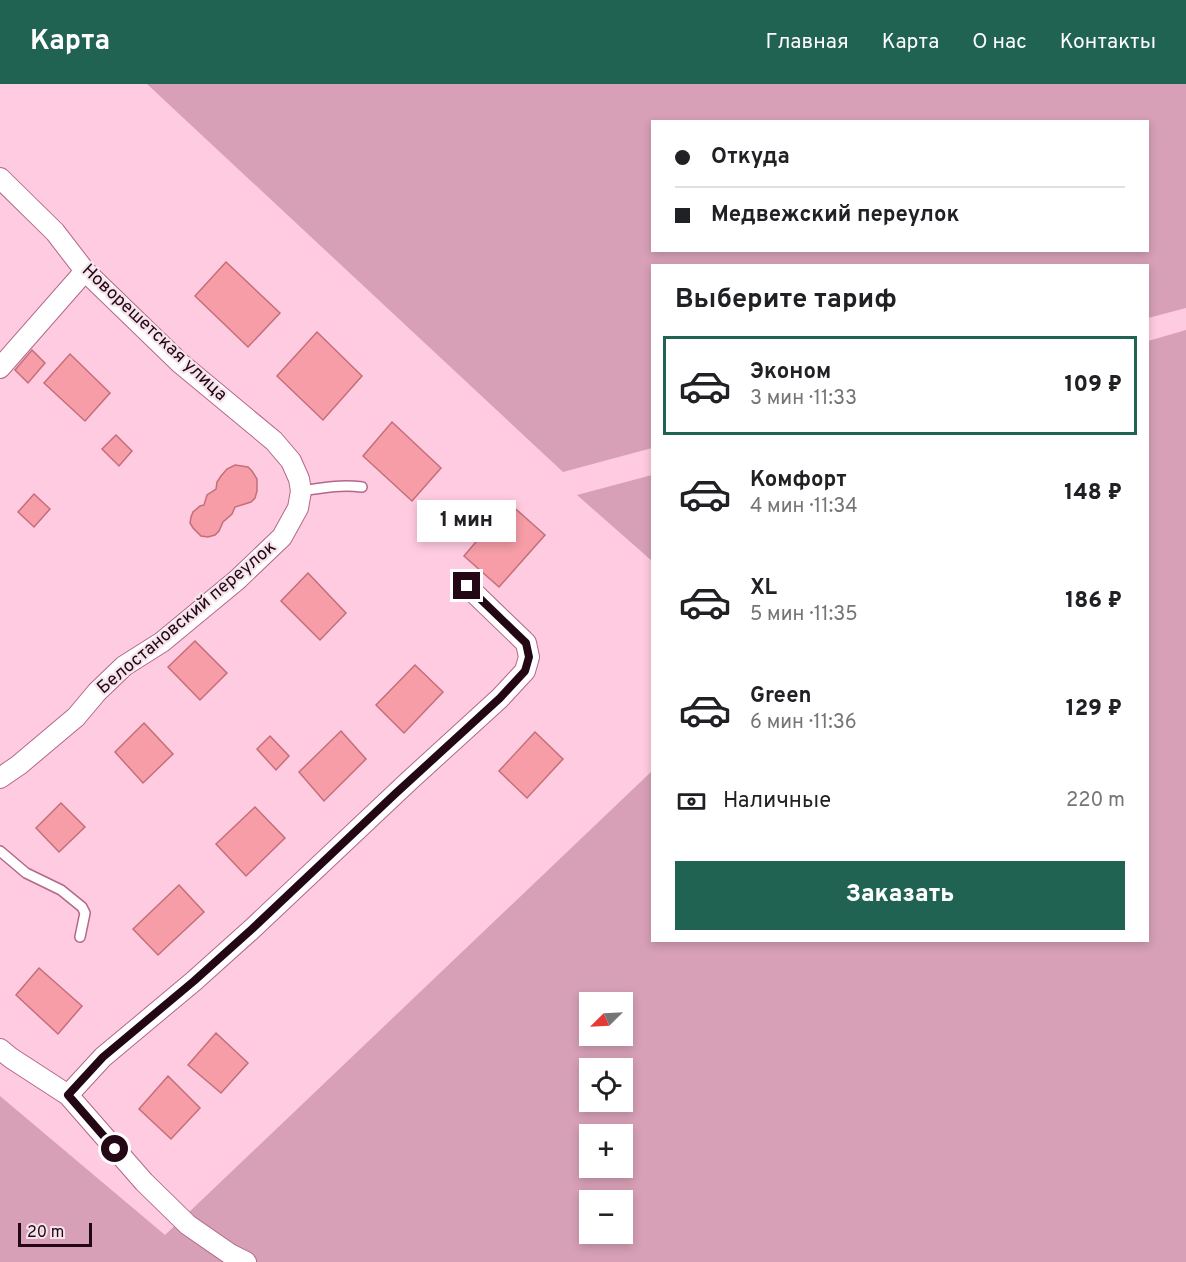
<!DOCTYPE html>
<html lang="ru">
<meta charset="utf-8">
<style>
body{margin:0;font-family:Overpass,sans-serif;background:#f2f2f2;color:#202124;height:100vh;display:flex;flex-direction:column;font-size:22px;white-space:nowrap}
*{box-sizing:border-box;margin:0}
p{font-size:20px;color:#757577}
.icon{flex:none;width:33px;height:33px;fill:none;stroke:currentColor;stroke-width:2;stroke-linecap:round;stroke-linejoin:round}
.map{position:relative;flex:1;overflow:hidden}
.side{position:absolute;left:651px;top:180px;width:498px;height:678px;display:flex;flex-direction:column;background:#fff;border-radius:0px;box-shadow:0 3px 9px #0003}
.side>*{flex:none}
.banner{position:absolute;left:651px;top:36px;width:498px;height:132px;border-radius:0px;box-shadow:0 3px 9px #0003;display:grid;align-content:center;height:132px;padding:0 24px;background:#fff}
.needle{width:39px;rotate:246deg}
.fabs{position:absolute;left:579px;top:908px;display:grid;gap:12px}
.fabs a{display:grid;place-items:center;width:54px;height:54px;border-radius:0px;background:#fff;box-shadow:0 3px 9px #0003;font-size:30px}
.scale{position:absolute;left:18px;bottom:15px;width:74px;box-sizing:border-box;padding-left:6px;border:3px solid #230715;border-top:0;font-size:16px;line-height:21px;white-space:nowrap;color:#230715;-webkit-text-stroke:4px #f6e4eb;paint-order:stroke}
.end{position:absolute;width:27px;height:27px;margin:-14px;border:8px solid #230715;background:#fff;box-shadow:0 0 0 3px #fff}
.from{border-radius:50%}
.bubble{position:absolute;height:42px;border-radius:0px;background:#fff;box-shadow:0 3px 9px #0003;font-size:20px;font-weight:800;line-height:42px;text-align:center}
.banner b{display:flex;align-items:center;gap:21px;height:57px;font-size:22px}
.banner b+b{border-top:2px solid #e0e0e0}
.banner i{width:15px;height:15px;background:#202124}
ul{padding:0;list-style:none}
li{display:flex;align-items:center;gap:18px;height:99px;margin:0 12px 9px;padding:0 12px;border:3px solid transparent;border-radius:0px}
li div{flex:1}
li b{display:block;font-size:22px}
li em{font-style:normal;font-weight:800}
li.current{border-color:#216352}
li>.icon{width:54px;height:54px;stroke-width:1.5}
h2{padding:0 24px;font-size:27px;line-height:72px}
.pay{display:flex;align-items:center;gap:15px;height:66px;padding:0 24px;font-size:22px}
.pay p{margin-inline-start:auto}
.button{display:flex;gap:12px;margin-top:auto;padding:12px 24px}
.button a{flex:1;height:69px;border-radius:0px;background:#216352;color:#fff;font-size:24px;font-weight:800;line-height:69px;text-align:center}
header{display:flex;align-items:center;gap:36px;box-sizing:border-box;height:84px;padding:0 30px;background:#216352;color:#fff}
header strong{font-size:28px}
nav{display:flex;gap:33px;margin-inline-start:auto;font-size:21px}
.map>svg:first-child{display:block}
.green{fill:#d7a0b7;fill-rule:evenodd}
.building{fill:#f69da7;stroke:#c36f7a;stroke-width:1.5}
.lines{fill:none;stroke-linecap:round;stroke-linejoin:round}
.lane-casing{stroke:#b46789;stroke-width:12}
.street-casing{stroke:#b46789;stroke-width:22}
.lane{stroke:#fff;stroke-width:9}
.street{stroke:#fff;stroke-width:20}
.route{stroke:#230715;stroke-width:8}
.labels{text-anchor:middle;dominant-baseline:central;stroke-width:4.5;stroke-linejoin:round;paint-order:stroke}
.street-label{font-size:18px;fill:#230715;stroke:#f6e4eb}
</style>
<header>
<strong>Карта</strong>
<nav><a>Главная</a><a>Карта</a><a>О нас</a><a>Контакты</a></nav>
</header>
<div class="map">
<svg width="1186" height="1178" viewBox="0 0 1186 1178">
<rect width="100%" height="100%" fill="#ffcbe0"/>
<path class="green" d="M147,0H1186V224L1148,234V182H652V364L563,388ZM652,38H1148V166H652Z
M1186,246V1178H0V1012L165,1151L652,687V856H1148V257ZM590,918H622V951H590ZM590,984H622V1017H590ZM590,1050H622V1083H590ZM590,1116H622V1149H590Z
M652,391V477L577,411Z"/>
<path class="building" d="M226,178L280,229L248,263L195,212Z
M317,248L362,292L323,336L277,292Z
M32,266L45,279L28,299L15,286Z
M70,270L110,309L85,337L44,299Z
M392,338L441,384L412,417L363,372Z
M116,351L132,367L119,382L102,365Z
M235,381L248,383L252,387L257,395V407L255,414L251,418L235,423L232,430L223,438L219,447L215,451L208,453L201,452L193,444L190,439L191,433L193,428L200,422L204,421L207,411L216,405L217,398L221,392L227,385Z
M34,410L50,425L34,443L18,428Z
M509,419L545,451L499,503L464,472Z
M308,489L346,529L320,556L281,517Z
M195,557L227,589L200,616L168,583Z
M415,581L443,608L404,649L376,621Z
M144,639L173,670L143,699L115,668Z
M341,647L366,675L324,717L299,688Z
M535,648L563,675L527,714L499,687Z
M270,652L289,672L276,686L257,665Z
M61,719L85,743L59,768L36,744Z
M255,723L285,754L246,792L216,760Z
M179,801L204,828L158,871L133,845Z
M39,884L82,922L58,950L16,911Z
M216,949L248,979L221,1009L188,981Z
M168,992L200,1024L171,1055L139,1025Z"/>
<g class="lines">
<g class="lane-casing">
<path id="lane" d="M301,407C321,404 341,400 362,403
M0,767L26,789L61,806L82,823L85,829L80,853"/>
</g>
<g class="street-casing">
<path id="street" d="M0,94L55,148L85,187L180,279L274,357L291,377L299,395L301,407L298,424L282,453L237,496L162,558L124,582L97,608L76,633L19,681L0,694
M0,284L85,187
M0,965L11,974L68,1011L144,1098L188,1141L230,1170L246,1178
M68,1011L103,973L194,897L252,845L409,697L500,614L525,587L529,573L526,559L467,502"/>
</g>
<use href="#lane" class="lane"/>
<use href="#street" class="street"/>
</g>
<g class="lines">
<path class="route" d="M115,1065L68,1011L103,973L194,897L252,845L395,710L500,614L525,587L529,573L526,559L467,502"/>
</g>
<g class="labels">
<g class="street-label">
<text transform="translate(154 249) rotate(43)">Новорешетская улица</text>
<text transform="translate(187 534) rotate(-40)">Белостановский переулок</text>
</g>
</g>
</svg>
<div class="fabs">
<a><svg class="needle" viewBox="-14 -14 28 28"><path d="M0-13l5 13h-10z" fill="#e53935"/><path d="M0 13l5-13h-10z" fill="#757577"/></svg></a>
<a><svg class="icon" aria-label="locate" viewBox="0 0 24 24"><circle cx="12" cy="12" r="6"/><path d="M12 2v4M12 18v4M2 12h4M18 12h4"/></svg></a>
<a>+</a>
<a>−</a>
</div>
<div class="scale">20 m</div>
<i class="end from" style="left:115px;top:1065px"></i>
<i class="end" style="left:467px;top:502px"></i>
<div class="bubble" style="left:417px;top:416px;width:99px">1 мин</div>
<div class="banner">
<b><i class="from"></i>Откуда</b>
<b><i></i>Медвежский переулок</b>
</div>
<section class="side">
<h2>Выберите тариф</h2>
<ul>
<li class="current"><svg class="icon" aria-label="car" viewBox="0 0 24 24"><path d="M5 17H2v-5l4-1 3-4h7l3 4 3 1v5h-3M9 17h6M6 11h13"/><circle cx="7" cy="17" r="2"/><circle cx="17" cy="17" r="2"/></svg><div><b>Эконом</b><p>3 мин · 11:33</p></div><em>109 ₽</em></li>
<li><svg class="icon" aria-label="car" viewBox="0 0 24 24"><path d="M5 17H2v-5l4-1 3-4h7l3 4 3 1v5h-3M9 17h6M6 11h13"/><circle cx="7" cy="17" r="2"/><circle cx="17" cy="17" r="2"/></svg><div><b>Комфорт</b><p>4 мин · 11:34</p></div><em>148 ₽</em></li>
<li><svg class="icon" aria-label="car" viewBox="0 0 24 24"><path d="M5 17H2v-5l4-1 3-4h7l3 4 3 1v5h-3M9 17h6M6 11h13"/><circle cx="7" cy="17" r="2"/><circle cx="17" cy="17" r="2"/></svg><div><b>XL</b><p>5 мин · 11:35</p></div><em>186 ₽</em></li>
<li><svg class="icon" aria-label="car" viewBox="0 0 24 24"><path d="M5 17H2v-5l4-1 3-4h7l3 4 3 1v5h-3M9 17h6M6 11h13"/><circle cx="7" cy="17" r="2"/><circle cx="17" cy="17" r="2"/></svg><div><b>Green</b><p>6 мин · 11:36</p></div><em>129 ₽</em></li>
</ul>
<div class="pay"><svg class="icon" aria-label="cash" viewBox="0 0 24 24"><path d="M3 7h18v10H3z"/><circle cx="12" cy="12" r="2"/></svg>Наличные<p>220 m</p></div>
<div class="button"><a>Заказать</a></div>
</section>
</div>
